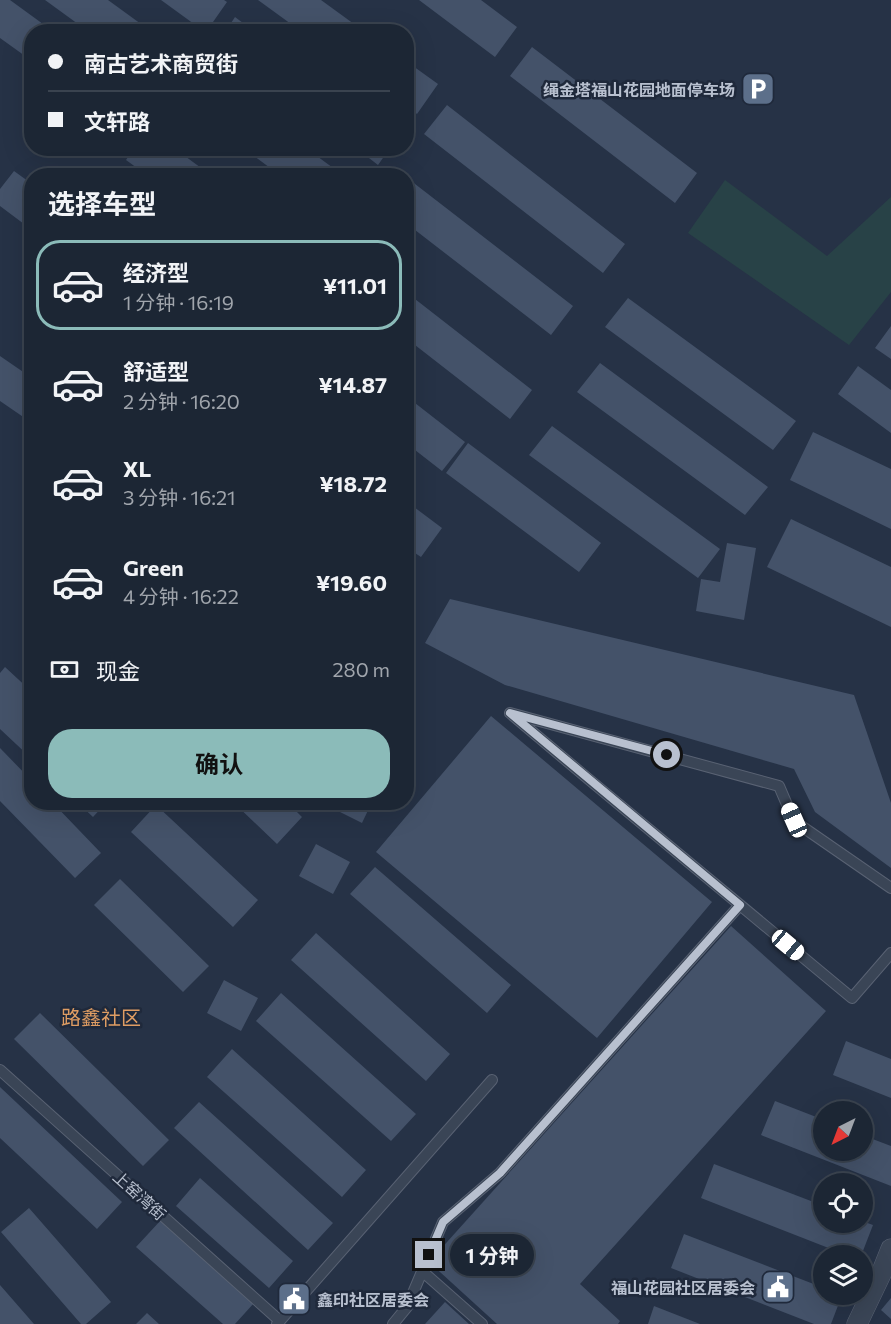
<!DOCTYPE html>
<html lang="zh">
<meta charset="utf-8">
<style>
body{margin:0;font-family:Commissioner,"Noto Sans SC",sans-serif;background:#252e3c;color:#f1f3f6;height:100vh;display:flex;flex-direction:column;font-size:22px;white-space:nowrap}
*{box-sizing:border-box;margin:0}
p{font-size:20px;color:#a0a5ac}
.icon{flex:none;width:33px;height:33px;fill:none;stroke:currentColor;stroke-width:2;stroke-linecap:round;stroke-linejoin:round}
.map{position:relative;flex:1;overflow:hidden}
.details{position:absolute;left:24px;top:168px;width:390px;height:642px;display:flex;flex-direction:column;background:#1c2634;border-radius:24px;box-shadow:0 6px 24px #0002,0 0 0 2px #3a434f}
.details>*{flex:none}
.banner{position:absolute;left:24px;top:24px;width:390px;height:132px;border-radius:24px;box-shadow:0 6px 24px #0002,0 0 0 2px #3a434f;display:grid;align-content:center;height:132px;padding:0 24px;background:#1c2634}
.needle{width:39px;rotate:222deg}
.tools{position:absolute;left:813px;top:1101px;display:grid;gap:12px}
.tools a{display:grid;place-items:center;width:60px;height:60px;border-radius:50%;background:#1c2634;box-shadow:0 6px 24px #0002,0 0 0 2px #3a434f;font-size:30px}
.end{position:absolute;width:27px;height:27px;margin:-14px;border:8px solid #b8c0cf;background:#111;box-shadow:0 0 0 3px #111}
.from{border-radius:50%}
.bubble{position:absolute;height:42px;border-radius:21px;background:#1c2634;box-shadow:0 6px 24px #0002,0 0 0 2px #3a434f;font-size:20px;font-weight:700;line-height:42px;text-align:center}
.car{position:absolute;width:18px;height:36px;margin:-18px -9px;border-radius:8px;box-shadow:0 0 4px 2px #0007;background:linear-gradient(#fff 24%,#345 0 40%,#fff 0 76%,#345 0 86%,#fff 0)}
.banner b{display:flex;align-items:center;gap:21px;height:57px;font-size:22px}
.banner b+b{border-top:2px solid #3a434f}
.banner i{width:15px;height:15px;background:#f1f3f6}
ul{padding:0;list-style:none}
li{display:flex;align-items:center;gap:18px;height:90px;margin:0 12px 9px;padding:0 12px;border:3px solid transparent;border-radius:24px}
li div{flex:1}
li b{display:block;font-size:22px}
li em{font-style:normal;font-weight:700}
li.selected{border-color:#8bbbb9}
li>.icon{width:54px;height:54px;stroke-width:1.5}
h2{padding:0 24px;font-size:27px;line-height:72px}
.pay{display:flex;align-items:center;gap:15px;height:66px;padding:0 24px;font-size:22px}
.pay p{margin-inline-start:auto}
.button{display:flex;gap:12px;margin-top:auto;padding:12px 24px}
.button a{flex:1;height:69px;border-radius:24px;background:#8bbbb9;color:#111;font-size:24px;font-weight:700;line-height:69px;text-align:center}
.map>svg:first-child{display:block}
.green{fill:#284247}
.building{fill:#445269}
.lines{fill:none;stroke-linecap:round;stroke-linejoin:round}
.service-casing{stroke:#596273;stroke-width:12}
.minor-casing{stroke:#596273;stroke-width:21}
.service{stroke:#3a4556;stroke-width:10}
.minor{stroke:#3a4556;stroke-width:20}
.route{stroke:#b8c0cf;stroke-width:8}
.labels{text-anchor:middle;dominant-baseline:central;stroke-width:5;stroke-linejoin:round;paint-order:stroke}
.poi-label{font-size:16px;font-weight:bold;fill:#b8c0cf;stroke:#1f293b;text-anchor:end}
.street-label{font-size:16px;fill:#b8c0cf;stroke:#1f293b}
.quarter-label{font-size:20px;fill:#df9d63;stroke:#1f293b}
</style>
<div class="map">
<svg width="891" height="1324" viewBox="0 0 891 1324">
<rect width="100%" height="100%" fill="#263246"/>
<path class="green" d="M725,180L827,256L891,197V292L849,345L688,233Z"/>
<path class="building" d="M0,0H10L54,32H32V61L0,38Z
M45,0H108L152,32H89Z
M161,0H224L227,2L206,32H205Z
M258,0H321L365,32H302Z
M419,0H481L517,27L495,57Z
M235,17L255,32H225Z
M532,47L697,173L675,203L510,76Z
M406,61L438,84L417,114L406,106Z
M447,105L625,244L603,273L424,134Z
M134,148H174L212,176H148L126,160Z
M243,148H306L344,176H281Z
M356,148H390L378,165Z
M14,171L32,184V230L0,206V189Z
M406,177L573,306L551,335L406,223Z
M406,292L532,390L510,419L406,338Z
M628,298L796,421L773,450L605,327Z
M891,326V359L875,348Z
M0,356L32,378V423L0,401Z
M600,363L768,487L745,515L577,392Z
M858,366L891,390V433L838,394Z
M406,396L465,442L442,471L406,443Z
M552,426L720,549L698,578L529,455Z
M813,432L891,469V529L790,480Z
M468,443L601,543L579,572L446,473Z
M406,501L442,528L421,557L406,547Z
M791,519L891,567V627L767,567Z
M727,543L756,548L744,620L696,611L701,579L720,582Z
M450,599L854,695L891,803V868L815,812L794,769L505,685L425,643Z
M5,667L32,692V759L0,729V673Z
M491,716L712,902L597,1038L376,852Z
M0,748L32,781V802H52L101,853L75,878L0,801Z
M77,802H107L93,817Z
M233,802H287L302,817L277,844Z
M329,802H372L362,823L328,806Z
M156,805L258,900L233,927L131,832Z
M316,844L350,862L333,894L299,876Z
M375,867L511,985L487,1013L350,894Z
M120,879L209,966L183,992L94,905Z
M731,926L826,1011L580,1284L620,1321L618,1324H497L429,1262Z
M316,933L450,1054L426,1081L291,960Z
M224,980L258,998L241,1031L207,1013Z
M281,993L416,1114L391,1141L256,1021Z
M40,1013L169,1140L143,1166L14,1039Z
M846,1041L891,1059V1098L833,1075Z
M232,1049L366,1170L342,1197L207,1077Z
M0,1087L122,1202L97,1229L0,1138Z
M775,1101L824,1120V1150H862V1135L891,1146V1186L761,1135Z
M199,1102L333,1223L308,1250L174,1128Z
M714,1164L824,1206V1222L862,1221L873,1225L861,1256H849L701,1198Z
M200,1178L293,1261L269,1288L176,1206Z
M29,1208L111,1302L86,1324H81L1,1232Z
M161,1220L254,1303L235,1324H223L136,1247Z
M684,1234L824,1288V1294L842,1295L831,1324H814L671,1268Z
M0,1285L34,1324H0Z
M891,1298V1319L881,1310Z
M445,1302L469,1324H425Z
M654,1306L700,1324H648Z
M147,1313L159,1324H136Z"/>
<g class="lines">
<g class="service-casing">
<path id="service" d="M891,888L794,821L779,786L510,713L586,777L852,998L891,953
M0,1070L280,1321
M422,1271L482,1324
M277,1324L492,1080
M393,1324L407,1307L443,1222L500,1173L740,905"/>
</g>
<g class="minor-casing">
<path id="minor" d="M857,1324L881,1274L891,1249"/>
</g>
<use href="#service" class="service"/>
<use href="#minor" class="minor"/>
</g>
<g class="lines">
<path class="route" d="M429,1255L443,1222L500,1173L740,905L510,713L667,755"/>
</g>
<defs>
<g id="parking-square" transform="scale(1.725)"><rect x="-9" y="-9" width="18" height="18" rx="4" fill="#5c6f8a" stroke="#1f293b"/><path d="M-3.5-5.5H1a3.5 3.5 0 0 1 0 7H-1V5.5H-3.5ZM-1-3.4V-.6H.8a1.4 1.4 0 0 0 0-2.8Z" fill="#fff"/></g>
<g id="civic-square" transform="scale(1.725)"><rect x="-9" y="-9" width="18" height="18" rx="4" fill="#5c6f8a" stroke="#1f293b"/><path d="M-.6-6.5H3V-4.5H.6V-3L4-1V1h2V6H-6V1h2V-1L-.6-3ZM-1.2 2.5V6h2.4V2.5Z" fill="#fff"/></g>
</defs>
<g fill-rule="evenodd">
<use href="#parking-square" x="758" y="89"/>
<use href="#civic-square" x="778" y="1287"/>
<use href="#civic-square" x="294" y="1299"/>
</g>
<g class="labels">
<g class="poi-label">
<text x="735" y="89">绳金塔福山花园地面停车场</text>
<text x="755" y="1287">福山花园社区居委会</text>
<text x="317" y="1299" text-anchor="start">鑫印社区居委会</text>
</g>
<g class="street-label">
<text transform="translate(140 1195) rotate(42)">上窑湾街</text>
</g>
<g class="quarter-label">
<text x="101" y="1017">路鑫社区</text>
</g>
</g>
</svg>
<div class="tools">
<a><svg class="needle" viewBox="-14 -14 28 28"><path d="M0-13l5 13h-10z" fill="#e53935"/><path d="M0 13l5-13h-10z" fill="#a0a5ac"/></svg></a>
<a><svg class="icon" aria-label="locate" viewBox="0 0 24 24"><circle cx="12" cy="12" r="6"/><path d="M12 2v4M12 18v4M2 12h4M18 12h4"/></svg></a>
<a><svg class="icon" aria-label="layers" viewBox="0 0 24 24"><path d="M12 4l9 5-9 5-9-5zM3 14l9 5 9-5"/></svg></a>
</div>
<i class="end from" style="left:667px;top:755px"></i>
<i class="end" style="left:429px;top:1255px"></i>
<div class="bubble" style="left:450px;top:1234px;width:84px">1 分钟</div>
<i class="car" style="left:794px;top:820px;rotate:336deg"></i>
<i class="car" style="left:788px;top:945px;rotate:130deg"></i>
<div class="banner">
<b><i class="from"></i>南古艺术商贸街</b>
<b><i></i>文轩路</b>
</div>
<section class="details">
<h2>选择车型</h2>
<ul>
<li class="selected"><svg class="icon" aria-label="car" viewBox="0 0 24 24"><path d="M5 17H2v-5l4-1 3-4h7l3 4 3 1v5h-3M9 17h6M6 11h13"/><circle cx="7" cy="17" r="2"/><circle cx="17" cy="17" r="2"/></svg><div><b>经济型</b><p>1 分钟 · 16:19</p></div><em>¥11.01</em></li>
<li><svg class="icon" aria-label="car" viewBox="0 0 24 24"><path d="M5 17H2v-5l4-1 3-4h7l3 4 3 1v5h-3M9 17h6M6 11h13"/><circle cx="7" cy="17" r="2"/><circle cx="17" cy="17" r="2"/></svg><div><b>舒适型</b><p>2 分钟 · 16:20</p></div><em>¥14.87</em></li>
<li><svg class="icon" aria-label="car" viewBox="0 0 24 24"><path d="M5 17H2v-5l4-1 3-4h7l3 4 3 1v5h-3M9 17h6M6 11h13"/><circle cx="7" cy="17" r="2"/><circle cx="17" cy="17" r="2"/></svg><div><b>XL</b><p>3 分钟 · 16:21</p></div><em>¥18.72</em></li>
<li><svg class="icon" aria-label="car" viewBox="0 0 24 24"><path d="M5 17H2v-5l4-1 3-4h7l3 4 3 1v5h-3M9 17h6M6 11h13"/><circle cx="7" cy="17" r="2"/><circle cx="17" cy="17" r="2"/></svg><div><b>Green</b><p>4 分钟 · 16:22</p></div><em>¥19.60</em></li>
</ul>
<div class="pay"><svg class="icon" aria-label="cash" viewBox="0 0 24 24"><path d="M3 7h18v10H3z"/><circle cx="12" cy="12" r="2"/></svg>现金<p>280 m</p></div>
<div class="button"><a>确认</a></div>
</section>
</div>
